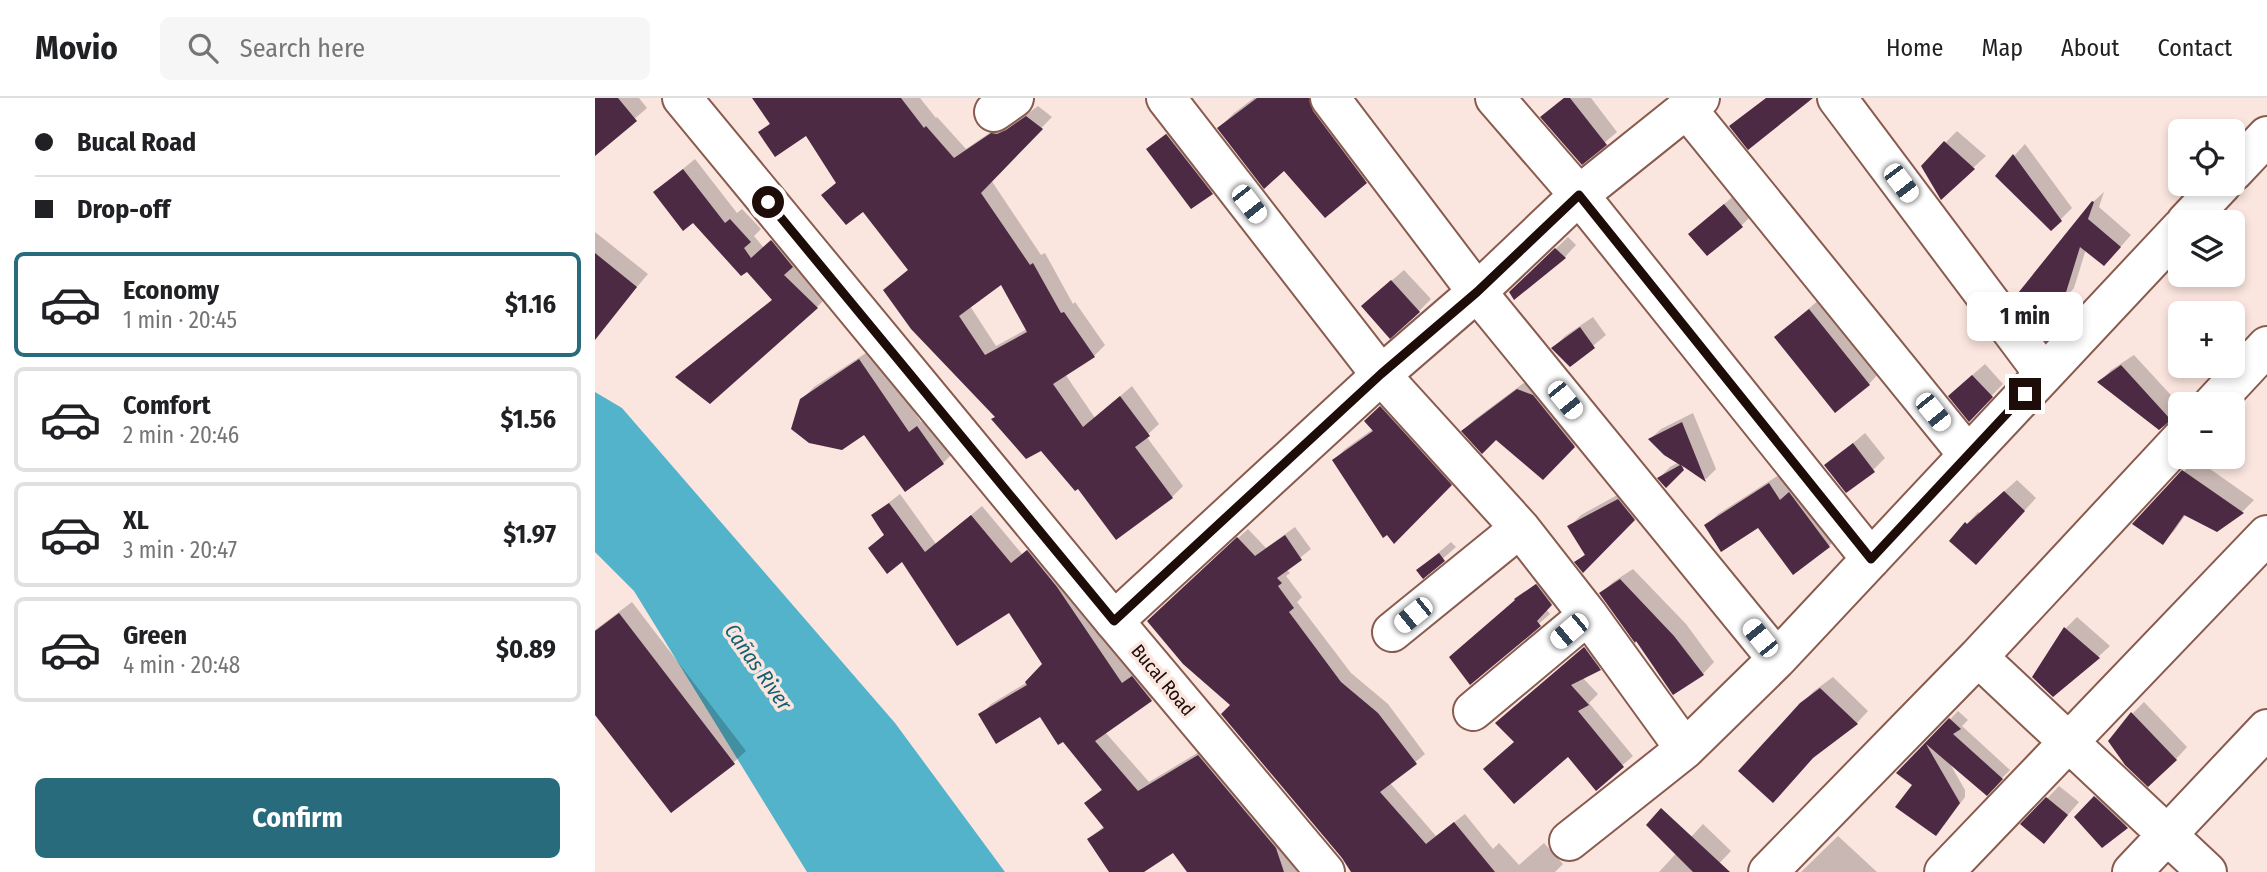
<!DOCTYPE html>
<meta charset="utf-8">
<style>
body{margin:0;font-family:"Fira Sans Condensed",sans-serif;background:#f6f6f6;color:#202124;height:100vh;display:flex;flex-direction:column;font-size:26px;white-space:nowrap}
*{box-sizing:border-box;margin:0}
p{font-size:23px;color:#757577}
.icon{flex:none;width:38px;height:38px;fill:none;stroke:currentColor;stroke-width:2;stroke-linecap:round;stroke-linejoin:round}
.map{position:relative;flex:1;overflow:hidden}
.side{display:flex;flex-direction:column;background:#fff;width:595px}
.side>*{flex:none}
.guide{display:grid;align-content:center;height:154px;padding:0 35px;background:#fff}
.tools{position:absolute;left:1573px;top:21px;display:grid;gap:14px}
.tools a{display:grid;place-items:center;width:77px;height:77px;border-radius:10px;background:#fff;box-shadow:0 4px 10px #0003;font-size:35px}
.end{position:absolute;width:32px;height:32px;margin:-16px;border:9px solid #1d0c07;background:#fff;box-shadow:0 0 0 4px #fff}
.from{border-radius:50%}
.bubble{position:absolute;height:49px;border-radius:10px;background:#fff;box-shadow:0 4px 10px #0003;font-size:23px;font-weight:700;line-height:49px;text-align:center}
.car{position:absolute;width:21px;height:42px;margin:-21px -10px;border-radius:9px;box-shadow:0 0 5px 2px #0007;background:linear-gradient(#fff 24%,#345 0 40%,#fff 0 76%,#345 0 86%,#fff 0)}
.guide b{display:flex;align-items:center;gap:24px;height:66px;font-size:26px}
.guide b+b{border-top:2px solid #e0e0e0}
.guide i{width:18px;height:18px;background:#202124}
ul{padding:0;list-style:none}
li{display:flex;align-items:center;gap:21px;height:105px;margin:0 14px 10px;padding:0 21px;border:4px solid #e0e0e0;border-radius:10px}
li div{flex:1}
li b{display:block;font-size:26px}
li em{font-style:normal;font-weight:700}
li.on{border-color:#276b7c}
li>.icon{width:63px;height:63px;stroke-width:1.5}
.primary-button{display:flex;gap:14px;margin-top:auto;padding:14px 35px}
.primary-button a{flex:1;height:80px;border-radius:10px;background:#276b7c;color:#fff;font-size:28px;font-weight:700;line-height:80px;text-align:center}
header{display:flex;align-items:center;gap:42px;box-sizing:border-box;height:98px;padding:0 35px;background:#fff;border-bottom:2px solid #e0e0e0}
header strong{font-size:33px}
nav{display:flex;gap:38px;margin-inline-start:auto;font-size:24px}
.search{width:490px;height:63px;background:#f6f6f6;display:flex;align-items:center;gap:18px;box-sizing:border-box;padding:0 24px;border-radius:10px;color:#757577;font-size:26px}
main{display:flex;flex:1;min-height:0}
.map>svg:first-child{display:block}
.water{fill:#53b3cb}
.shadow{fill:#0003;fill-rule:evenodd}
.building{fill:#4d2a44;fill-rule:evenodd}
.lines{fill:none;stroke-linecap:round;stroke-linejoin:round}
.street-casing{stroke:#895b4e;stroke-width:42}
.secondary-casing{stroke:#895b4e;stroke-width:42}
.street{stroke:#fff;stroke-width:38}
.secondary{stroke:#fff;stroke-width:38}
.route{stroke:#1d0c07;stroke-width:9}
.labels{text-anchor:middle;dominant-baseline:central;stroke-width:7;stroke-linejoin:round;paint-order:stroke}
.street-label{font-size:19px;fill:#1d0c07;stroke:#fbe5df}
.water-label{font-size:21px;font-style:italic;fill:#106071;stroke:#fbe5df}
</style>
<header>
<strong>Movio</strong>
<div class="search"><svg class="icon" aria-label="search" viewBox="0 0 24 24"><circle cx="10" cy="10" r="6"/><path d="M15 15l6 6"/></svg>Search here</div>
<nav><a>Home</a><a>Map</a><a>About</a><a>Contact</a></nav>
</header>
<main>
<section class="side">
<div class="guide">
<b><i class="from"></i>Bucal Road</b>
<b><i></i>Drop-off</b>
</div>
<ul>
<li class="on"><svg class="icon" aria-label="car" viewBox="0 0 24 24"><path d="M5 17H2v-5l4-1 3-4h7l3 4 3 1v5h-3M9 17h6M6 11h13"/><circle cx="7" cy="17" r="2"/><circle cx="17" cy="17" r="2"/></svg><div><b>Economy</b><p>1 min · 20:45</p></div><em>$1.16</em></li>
<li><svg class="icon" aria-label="car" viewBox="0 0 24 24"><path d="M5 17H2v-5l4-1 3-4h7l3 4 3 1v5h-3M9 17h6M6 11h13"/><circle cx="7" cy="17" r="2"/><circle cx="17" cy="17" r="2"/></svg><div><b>Comfort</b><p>2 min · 20:46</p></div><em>$1.56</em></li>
<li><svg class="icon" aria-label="car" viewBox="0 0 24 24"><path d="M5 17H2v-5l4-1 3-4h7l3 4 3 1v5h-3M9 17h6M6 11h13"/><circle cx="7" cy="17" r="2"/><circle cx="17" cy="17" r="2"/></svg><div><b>XL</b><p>3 min · 20:47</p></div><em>$1.97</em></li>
<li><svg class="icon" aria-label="car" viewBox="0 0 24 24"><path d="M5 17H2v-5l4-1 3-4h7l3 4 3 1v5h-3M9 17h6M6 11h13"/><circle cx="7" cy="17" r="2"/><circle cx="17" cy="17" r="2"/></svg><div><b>Green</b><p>4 min · 20:48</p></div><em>$0.89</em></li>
</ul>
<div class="primary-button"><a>Confirm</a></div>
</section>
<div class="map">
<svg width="1672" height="774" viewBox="0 0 1672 774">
<rect width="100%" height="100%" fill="#fbe5df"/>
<path class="water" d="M0,294L27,310L300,625L410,774H212L39,493L0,454Z"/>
<path class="shadow" d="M0,0H44L52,10L0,55Z
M159,0H325L341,20L342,19L371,51L409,25L424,22L443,8L457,19L396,82L446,157L450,155L478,206L480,204L510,247L499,258L470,276L500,320L537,288L564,326L551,338L588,388L577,399L522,440L483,388L446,351L402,318L290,192L315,170L268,111L229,97L242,84L211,36L166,34L176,24ZM406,184L432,231L401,248L375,208Z
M659,0H734L786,68L770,83L689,71L624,30L639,15Z
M969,0H996L1022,34L987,64L960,7Z
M584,25L628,83L616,94L554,51Z
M1362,33L1391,58L1346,99L1350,45Z
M1430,46L1477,110L1465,122L1419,58Z
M100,61L142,115L147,111L166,131L159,138L169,150L188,133L233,198L222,209L83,279L178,201L152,171L98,123L60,94Z
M1509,94L1504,109L1536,137L1521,154L1491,151L1479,190L1458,213L1498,104Z
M1141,96L1158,116L1147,127L1108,124Z
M0,134L53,176L12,224L0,214Z
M973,139L981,147L970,159L916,194Z
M809,172L836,201L824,213L780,197Z
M1226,200L1285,274L1274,286L1181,239Z
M998,219L1011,237L975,267L958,250L970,238Z
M277,251L326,324L335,318L360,353L348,365L269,334L206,302L219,289Z
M1539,257L1586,308L1575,321L1505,284L1516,272Z
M1390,266L1408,286L1374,321L1367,286Z
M934,281L990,337L948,379L901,340L868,333L879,322Z
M796,299L866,375L799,444L739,362L750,351L778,331L782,312Z
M1098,315L1121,371L1111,381L1090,368L1071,388L1064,380L1075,369L1084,364L1055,341L1066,331Z
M1270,335L1290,360L1278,372L1231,368Z
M1601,361L1659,402L1648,413L1622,432L1591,416L1579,433L1567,445L1539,426Z
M1187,375L1246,436L1234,448L1163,427L1111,428L1123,416Z
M1422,382L1441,400L1392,453L1356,443L1383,414L1385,415Z
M1035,390L1051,409L988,473L982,464L991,455L974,429L986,417Z
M305,396L341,446L387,408L427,456L443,443L472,478L538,576L548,569L566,592L556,602L510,634L554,684L614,648L691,740L702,774H594L579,753L546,774H516L494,741L509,728L492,706L508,690L446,617H386L396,606L431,585L449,566L414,513L307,462L275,450L290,436L278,417Z
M700,429L716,451L691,471L695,475L691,478L707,499L702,504L756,575L793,606L830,656L795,685L841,738L870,716L898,751L904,745L924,767L949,745L968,766L960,774H759L637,607L563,513L653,431L671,450Z
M856,444L861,449L828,478L823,472Z
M1038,471L1091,526L1119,564L1108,576L1042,540L1006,495L1018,484Z
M952,477L967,495L951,511L955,516L876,584L922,501Z
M37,504L151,653L139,664L76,712L0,613V532Z
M1482,519L1515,548L1503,559L1470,531Z
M1000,540L1014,560L1004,570L987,579L1003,596L994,605L1038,658L1001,690L973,657L912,615Z
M1238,579L1273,613L1262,625L1222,655L1206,606L1219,593Z
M1549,604L1592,649L1581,661L1537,616Z
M1363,613L1373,622L1367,628L1415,672L1392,695L1354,664L1370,692V699L1349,727L1320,686L1303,675Z
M1464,688L1484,704L1460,732L1428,726Z
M1512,688L1543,717L1507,748L1481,719Z
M1108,726L1136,753L1116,774H1064Z
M1243,738L1282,774H1206Z"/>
<path class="building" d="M0,0H23L42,23L0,58Z
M157,0H306L329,30L331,28L359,60L396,35L402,36L411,32L431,18L448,31L386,95L435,167L438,165L466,215L469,214L500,259L458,286L488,329L525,298L555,338L540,349L578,400L521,442L483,391L480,393L446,353L431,361L396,321L400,319L316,231L288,192L313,172L268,114L251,127L226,97L241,85L211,38L180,59L163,34L175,26ZM406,187L432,234L390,257L364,218Z
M662,0H714L718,13L772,85L730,120L689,73L669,91L622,30Z
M969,0H975L1012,47L987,67L945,19Z
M1171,0H1218L1153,52L1134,28Z
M571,36L618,96L596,111L551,51Z
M1349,43L1380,71L1346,102L1326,68Z
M1418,56L1467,123L1456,133L1400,78Z
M88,71L130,125L135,121L156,144L149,150L156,160L176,142L198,169L189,177L223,210L115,306L80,279L177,202L152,174L146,178L98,125L88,133L58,94Z
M1497,103L1499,104L1493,121L1526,149L1509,168L1485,149L1468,204L1446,227L1433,218L1419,200Z
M1129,106L1148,129L1112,158L1093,136Z
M960,150L971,160L919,202L914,194Z
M0,155L42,189L0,242Z
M796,182L825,214L795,241L766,208Z
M1214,211L1275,287L1240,315L1179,239Z
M985,229L1000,250L975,269L956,250Z
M264,261L314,334L322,328L349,366L310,394L269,337L247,352L214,345L196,331L205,301Z
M1526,267L1576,322L1564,332L1502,284Z
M1377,277L1398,299L1374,324L1353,298Z
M922,291L938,297L980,349L948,382L901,342L887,356L866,333Z
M785,308L857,387L799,446L792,437L788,440L737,362L778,333L769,323Z
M1087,324L1111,384L1086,367L1089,372L1071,390L1062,380L1085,367L1069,357L1053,341Z
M1258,345L1280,374L1251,395L1229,367Z
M1587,372L1649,415L1622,434L1589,417L1568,447L1537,426Z
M1174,385L1185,402L1194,394L1235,449L1198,477L1163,430L1126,454L1109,427Z
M1409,393L1430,413L1381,467L1354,443L1370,424L1372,426Z
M1023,401L1040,422L988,475L979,464L990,457L972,428Z
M294,405L330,454L376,417L416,465L432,452L462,489L527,585L537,578L557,603L500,643L543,693L603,657L681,750L689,774H592L578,755L549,774H514L492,741L509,730L489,705L507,692L468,644L463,647L445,619L401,646L383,616L432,587L430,584L447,566L414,515L362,548L307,464L292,476L273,450L289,437L276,417Z
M690,437L707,462L682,480L687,485L683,488L699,510L694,514L746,584L783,615L822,666L785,694L831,746L859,724L900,774H756L747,760L626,616L635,607L588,566L552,523L642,439L660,458Z
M844,455L850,463L828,481L821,472Z
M1025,481L1079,538L1109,577L1078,597L1041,543L1040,545L1004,495Z
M941,486L957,507L942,523L946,528L875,587L854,559L920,502L919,501Z
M24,515L140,666L76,715L0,617V533Z
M1469,529L1505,560L1458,599L1437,579Z
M989,549L1006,572L976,587L994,607L983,613L1029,669L1001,693L973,659L919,706L888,671L919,644L900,625Z
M1225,590L1263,626L1218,660L1178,705L1143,673L1205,605Z
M1536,614L1582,662L1553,689L1530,667L1513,643Z
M1354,620L1366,631L1358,636L1408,681L1392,698L1331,646L1365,705L1341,738L1300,709L1317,687L1301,675Z
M1499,698L1533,730L1507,750L1479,719Z
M1451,699L1473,717L1449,746L1425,726Z
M1066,710L1135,774H1098L1051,727Z"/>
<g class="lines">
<g class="street-casing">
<path id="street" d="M571,0L786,277L925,430L993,517L1090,651L1182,561L1586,130
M735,0L882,194L1182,561
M900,0L984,97L1276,461
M1242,0L1449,276
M1092,11L1373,357
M399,14L419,0
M1638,74L1672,38
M1591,124L1627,86
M1618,306L1672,248
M519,523L786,277L882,194L984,97L1105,0
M797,534L925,430
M1383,559L1612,774
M878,613L993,517
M974,743L1090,651
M1173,774L1383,559L1586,341
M1349,774L1672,437
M1537,774L1672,631"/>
</g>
<g class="secondary-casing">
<path id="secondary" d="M87,0L519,523L730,774"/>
</g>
<use href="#street" class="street"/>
<use href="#secondary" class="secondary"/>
</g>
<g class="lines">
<path class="route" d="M173,104L519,523L786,276L882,194L984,97L1276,461L1430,296"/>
</g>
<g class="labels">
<g class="street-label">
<text transform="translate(568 582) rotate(50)">Bucal Road</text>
</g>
<g class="water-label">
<text transform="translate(163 569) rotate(55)">Cañas River</text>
</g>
</g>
</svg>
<div class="tools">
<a><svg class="icon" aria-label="locate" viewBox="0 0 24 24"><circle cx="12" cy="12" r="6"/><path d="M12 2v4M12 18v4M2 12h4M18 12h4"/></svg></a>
<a><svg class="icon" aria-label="layers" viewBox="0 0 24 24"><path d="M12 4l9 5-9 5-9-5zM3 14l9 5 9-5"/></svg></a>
<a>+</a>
<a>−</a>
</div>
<i class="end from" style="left:173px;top:104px"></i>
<i class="end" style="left:1430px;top:296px"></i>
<div class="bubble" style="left:1372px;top:194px;width:116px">1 min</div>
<i class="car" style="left:1306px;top:85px;rotate:143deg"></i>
<i class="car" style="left:654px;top:106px;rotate:142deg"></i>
<i class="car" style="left:970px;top:302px;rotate:141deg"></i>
<i class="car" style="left:1338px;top:314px;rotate:141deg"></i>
<i class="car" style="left:818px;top:517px;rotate:231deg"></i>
<i class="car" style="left:974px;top:533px;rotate:230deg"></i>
<i class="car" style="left:1165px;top:540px;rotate:321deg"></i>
</div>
</main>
